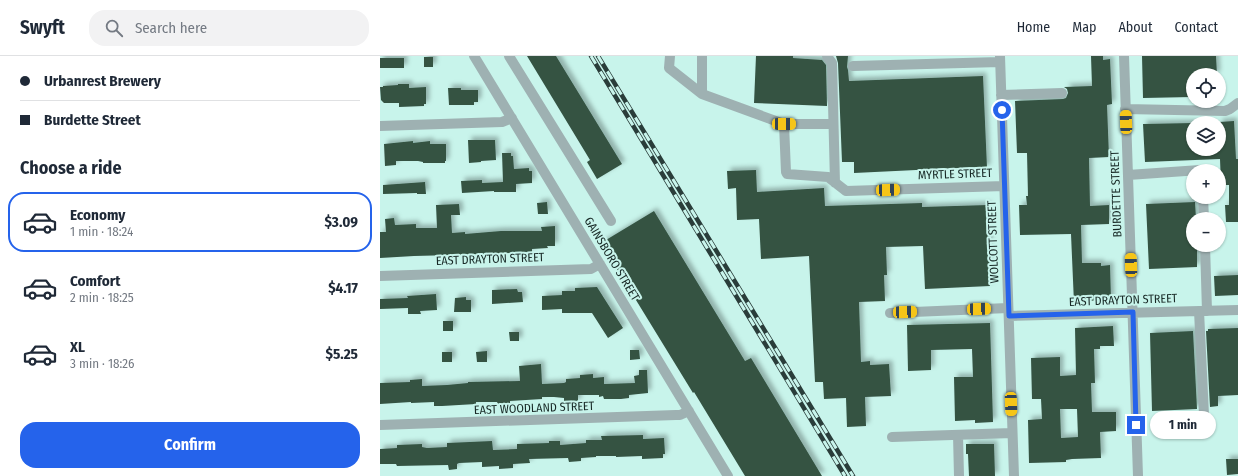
<!DOCTYPE html>
<meta charset="utf-8">
<style>
body{margin:0;font-family:"Fira Sans Condensed",sans-serif;background:#f2f2f3;color:#1f2937;height:100vh;display:flex;flex-direction:column;font-size:15px;white-space:nowrap}
*{box-sizing:border-box;margin:0}
p{font-size:13px;color:#747a83}
.icon{flex:none;width:22px;height:22px;fill:none;stroke:currentColor;stroke-width:2;stroke-linecap:round;stroke-linejoin:round}
.map{position:relative;flex:1;overflow:hidden}
.panel{display:flex;flex-direction:column;background:#fff;width:380px}
.panel>*{flex:none}
.guide{display:grid;align-content:center;height:88px;padding:0 20px;background:#fff}
.fabs{position:absolute;left:806px;top:12px;display:grid;gap:8px}
.fabs a{display:grid;place-items:center;width:40px;height:40px;border-radius:50%;background:#fff;box-shadow:0 1px 3px #0004;font-size:20px}
.end{position:absolute;width:18px;height:18px;margin:-9px;border:5px solid #2563eb;background:#fff;box-shadow:0 0 0 2px #fff}
.from{border-radius:50%}
.bubble{position:absolute;height:28px;border-radius:14px;background:#fff;box-shadow:0 1px 3px #0004;font-size:13px;font-weight:700;line-height:28px;text-align:center}
.car{position:absolute;width:12px;height:24px;margin:-12px -6px;border-radius:5px;box-shadow:0 0 3px 1px #0007;background:linear-gradient(#f5c518 24%,#345 0 40%,#f5c518 0 76%,#345 0 86%,#f5c518 0)}
.guide b{display:flex;align-items:center;gap:14px;height:38px;font-size:15px}
.guide b+b{border-top:1px solid #e0e1e3}
.guide i{width:10px;height:10px;background:#1f2937}
ul{padding:0;list-style:none}
li{display:flex;align-items:center;gap:12px;height:60px;margin:0 8px 6px;padding:0 12px;border:2px solid transparent;border-radius:16px}
li div{flex:1}
li b{display:block;font-size:15px}
li em{font-style:normal;font-weight:700}
li.on{border-color:#2563eb}
li>.icon{width:36px;height:36px;stroke-width:1.5}
h2{padding:0 20px;font-size:18px;line-height:48px}
.cta{display:flex;gap:8px;margin-top:auto;padding:8px 20px}
.cta a{flex:1;height:46px;border-radius:16px;background:#2563eb;color:#fff;font-size:16px;font-weight:700;line-height:46px;text-align:center}
header{display:flex;align-items:center;gap:24px;box-sizing:border-box;height:56px;padding:0 20px;background:#fff;border-bottom:1px solid #e0e1e3}
header strong{font-size:19px}
nav{display:flex;gap:22px;margin-inline-start:auto;font-size:14px}
.search{width:280px;height:36px;background:#f2f2f3;display:flex;align-items:center;gap:10px;box-sizing:border-box;padding:0 14px;border-radius:16px;color:#747a83;font-size:15px}
main{display:flex;flex:1;min-height:0}
.map>svg:first-child{display:block}
.building{fill:#345343;fill-rule:evenodd;filter:url(#shadow)}
.lines{fill:none;stroke-linecap:round;stroke-linejoin:round}
.minor{stroke:#9eb1b2;stroke-width:10}
.rail-casing{stroke:#2a3d3a;stroke-width:4.5}
.rail{stroke:#c8f4eb;stroke-width:3;stroke-dasharray:9;stroke-linecap:butt}
.route{stroke:#2563eb;stroke-width:5}
.labels{text-anchor:middle;dominant-baseline:central;stroke-width:4;stroke-linejoin:round;paint-order:stroke}
.street-label{font-size:12px;fill:#172825;stroke:#c8f4eb}
</style>
<header>
<strong>Swyft</strong>
<div class="search"><svg class="icon" aria-label="search" viewBox="0 0 24 24"><circle cx="10" cy="10" r="6"/><path d="M15 15l6 6"/></svg>Search here</div>
<nav><a>Home</a><a>Map</a><a>About</a><a>Contact</a></nav>
</header>
<main>
<section class="panel">
<div class="guide">
<b><i class="from"></i>Urbanrest Brewery</b>
<b><i></i>Burdette Street</b>
</div>
<h2>Choose a ride</h2>
<ul>
<li class="on"><svg class="icon" aria-label="car" viewBox="0 0 24 24"><path d="M5 17H2v-5l4-1 3-4h7l3 4 3 1v5h-3M9 17h6M6 11h13"/><circle cx="7" cy="17" r="2"/><circle cx="17" cy="17" r="2"/></svg><div><b>Economy</b><p>1 min · 18:24</p></div><em>$3.09</em></li>
<li><svg class="icon" aria-label="car" viewBox="0 0 24 24"><path d="M5 17H2v-5l4-1 3-4h7l3 4 3 1v5h-3M9 17h6M6 11h13"/><circle cx="7" cy="17" r="2"/><circle cx="17" cy="17" r="2"/></svg><div><b>Comfort</b><p>2 min · 18:25</p></div><em>$4.17</em></li>
<li><svg class="icon" aria-label="car" viewBox="0 0 24 24"><path d="M5 17H2v-5l4-1 3-4h7l3 4 3 1v5h-3M9 17h6M6 11h13"/><circle cx="7" cy="17" r="2"/><circle cx="17" cy="17" r="2"/></svg><div><b>XL</b><p>3 min · 18:26</p></div><em>$5.25</em></li>
</ul>
<div class="cta"><a>Confirm</a></div>
</section>
<div class="map">
<svg width="858" height="420" viewBox="0 0 858 420">
<defs>
<filter id="shadow"><feDropShadow dx="3.5" dy="-3.5" stdDeviation="2" flood-color="#0004"/></filter>
</defs>
<rect width="100%" height="100%" fill="#c8f4eb"/>
<path class="building" d="M147,0H176L242,108L217,123L207,106L210,104Z
M376,0H413V2L442,4L446,9L447,50L374,47Z
M456,0H468L467,11L468,14L469,25L603,20L607,112L598,113V111L474,117V106H462L458,7Z
M711,0H723V4L730,3L732,48L727,49L729,101L709,102L710,150L729,149V168L701,169L702,207H721V210L730,209L731,244L702,245L703,247H694L691,178L640,179L639,149H647L646,140H648L647,97H637L635,45L683,43L686,42L688,37L687,33L684,31L712,30Z
M762,0H836L837,19H813V23H812V41L763,42Z
M44,1H53V11H44Z
M0,2H24V12H0Z
M18,28H29V32L46,31V48H44V50L19,51V47H4L1,44L0,31H3V30L18,29Z
M68,32H81V34H98V46H94V49H69Z
M854,65L856,103H858V166H846L845,149H849V129H841L840,103L765,106L763,68L813,67V93H839V66Z
M88,84H115L116,104L101,105V106L89,107Z
M33,85V87L50,85V88H66V105H65V107H43V106L38,105H16V109L5,110L4,88Z
M122,97H131V100H133L134,113L149,112V115H152V127L136,128V136H114V135L82,137L81,125L102,124V127L123,126Z
M376,114L377,136L444,132L445,150L542,147V151L608,149L610,230L545,233L543,190L506,191L507,219H504L505,245L479,246L481,306L490,305V309L509,308L511,340L485,341L486,370L467,371L466,342L444,343L443,326H435L429,200L381,203L379,163L357,164L356,132L348,133L347,115Z
M45,126L46,138H37V137L3,138V129Z
M167,146L168,158H158L157,147Z
M815,146L816,163H813V189H817V211L769,213L766,148Z
M79,148L80,159H71L72,177L85,176V178L121,175H162L161,171L175,170V190H167L168,192L152,193V196L110,198L34,200L0,202V176H6L5,163L14,162L15,169L36,168V172H57L56,149Z
M274,155L365,305L371,302L442,420H365L314,336L313,337L221,187Z
M858,219V239L835,240L834,220Z
M217,231L243,272L228,282L212,257H182V253L162,254V240L182,239V235H195V232Z
M137,233L138,236H142L143,246L112,248V234Z
M56,238L57,254L40,255L41,258H28V252L0,253V243L28,242L27,240Z
M86,241V244H91V256H74L75,242Z
M63,265H73V275H63Z
M610,267L613,366L595,367V364L575,365L574,321H593L592,293L551,294V314L528,315L527,269Z
M733,270L734,290H720V293H714L715,327H711L712,356H736V375L720,376L721,402L692,403L686,404V406L649,407L648,364L662,363L661,343H652L651,302L680,301V320L696,319L695,272ZM680,353H697L698,381L681,382Z
M858,272V339L838,340V350L830,351L826,275H828V273Z
M813,275L817,353L772,355L770,277Z
M129,276H139V285H130Z
M250,294H259L260,303L250,304Z
M107,295V306H97L96,296Z
M62,296H72V306H62Z
M161,308L162,328L184,327L186,326V323L200,322V319L213,318V322L224,321V328L255,327L254,320L259,319V314H267L268,337L249,339V342L241,343H224L223,340L219,341V339H198V346H184V342L174,341H162V343L130,345V347L118,348L117,346H96V348L62,350H54V346L31,347V346L0,348V327L30,326V324L42,323V330L67,329L88,327V326L140,325L139,310Z
M263,379V383L284,382L285,398H283V402L262,403V400L236,401V400H216V401L201,402V405L189,406L188,402L149,403L150,407L133,408V412L119,413V410L102,411V406L79,407L77,408V413L69,414L68,409L17,410L16,408H0V393L17,392V389L42,388V391L47,392L67,391V387L112,385L113,394L137,393V388L169,387V385H180V389L206,387V384H222L221,380Z
M586,388H614L615,420H589L588,398H586Z
M846,403H858V418L847,419Z"/>
<g class="lines">
<path class="minor" d="M94,0L348,420
M129,0L231,165
M290,0L289,12L322,38
M322,0V38L404,68L406,116L407,118L448,121L466,135L624,130
M447,0L452,7L455,127
M620,0L634,420
M744,0L758,420
M473,10L620,6
M621,39L682,37
M745,53L845,55L850,53L858,47
M404,68H453
M0,70L122,66L132,62
M748,119L820,114
M823,141L824,163
M825,189L827,255
M0,220L211,213L220,208
M819,255L824,359
M510,257L628,252
M629,260L858,254
M0,369L296,359H300L309,355
M578,379L579,420
M512,381L632,377"/>
<g class="rail-casing">
<path id="rail" d="M211,0L465,420
M218,0L473,420"/>
</g>
<use href="#rail" class="rail"/>
</g>
<g class="lines">
<path class="route" d="M622,54L629,260L753,256L756,369"/>
</g>
<g class="labels">
<g class="street-label">
<text transform="translate(575 118) rotate(-2)">MYRTLE STREET</text>
<text transform="translate(736 138) rotate(-92)">BURDETTE STREET</text>
<text transform="translate(613 186) rotate(-92)">WOLCOTT STREET</text>
<text transform="translate(110 203) rotate(-2)">EAST DRAYTON STREET</text>
<text transform="translate(232 203) rotate(59)">GAINSBORO STREET</text>
<text transform="translate(743 244) rotate(-2)">EAST DRAYTON STREET</text>
<text transform="translate(154 352) rotate(-2)">EAST WOODLAND STREET</text>
</g>
</g>
</svg>
<div class="fabs">
<a><svg class="icon" aria-label="locate" viewBox="0 0 24 24"><circle cx="12" cy="12" r="6"/><path d="M12 2v4M12 18v4M2 12h4M18 12h4"/></svg></a>
<a><svg class="icon" aria-label="layers" viewBox="0 0 24 24"><path d="M12 4l9 5-9 5-9-5zM3 14l9 5 9-5"/></svg></a>
<a>+</a>
<a>−</a>
</div>
<i class="end from" style="left:622px;top:54px"></i>
<i class="end" style="left:756px;top:369px"></i>
<div class="bubble" style="left:770px;top:355px;width:66px">1 min</div>
<i class="car" style="left:746px;top:66px;rotate:358deg"></i>
<i class="car" style="left:404px;top:68px;rotate:90deg"></i>
<i class="car" style="left:508px;top:134px;rotate:88deg"></i>
<i class="car" style="left:751px;top:209px;rotate:358deg"></i>
<i class="car" style="left:599px;top:253px;rotate:88deg"></i>
<i class="car" style="left:525px;top:256px;rotate:88deg"></i>
<i class="car" style="left:631px;top:348px;rotate:178deg"></i>
</div>
</main>
